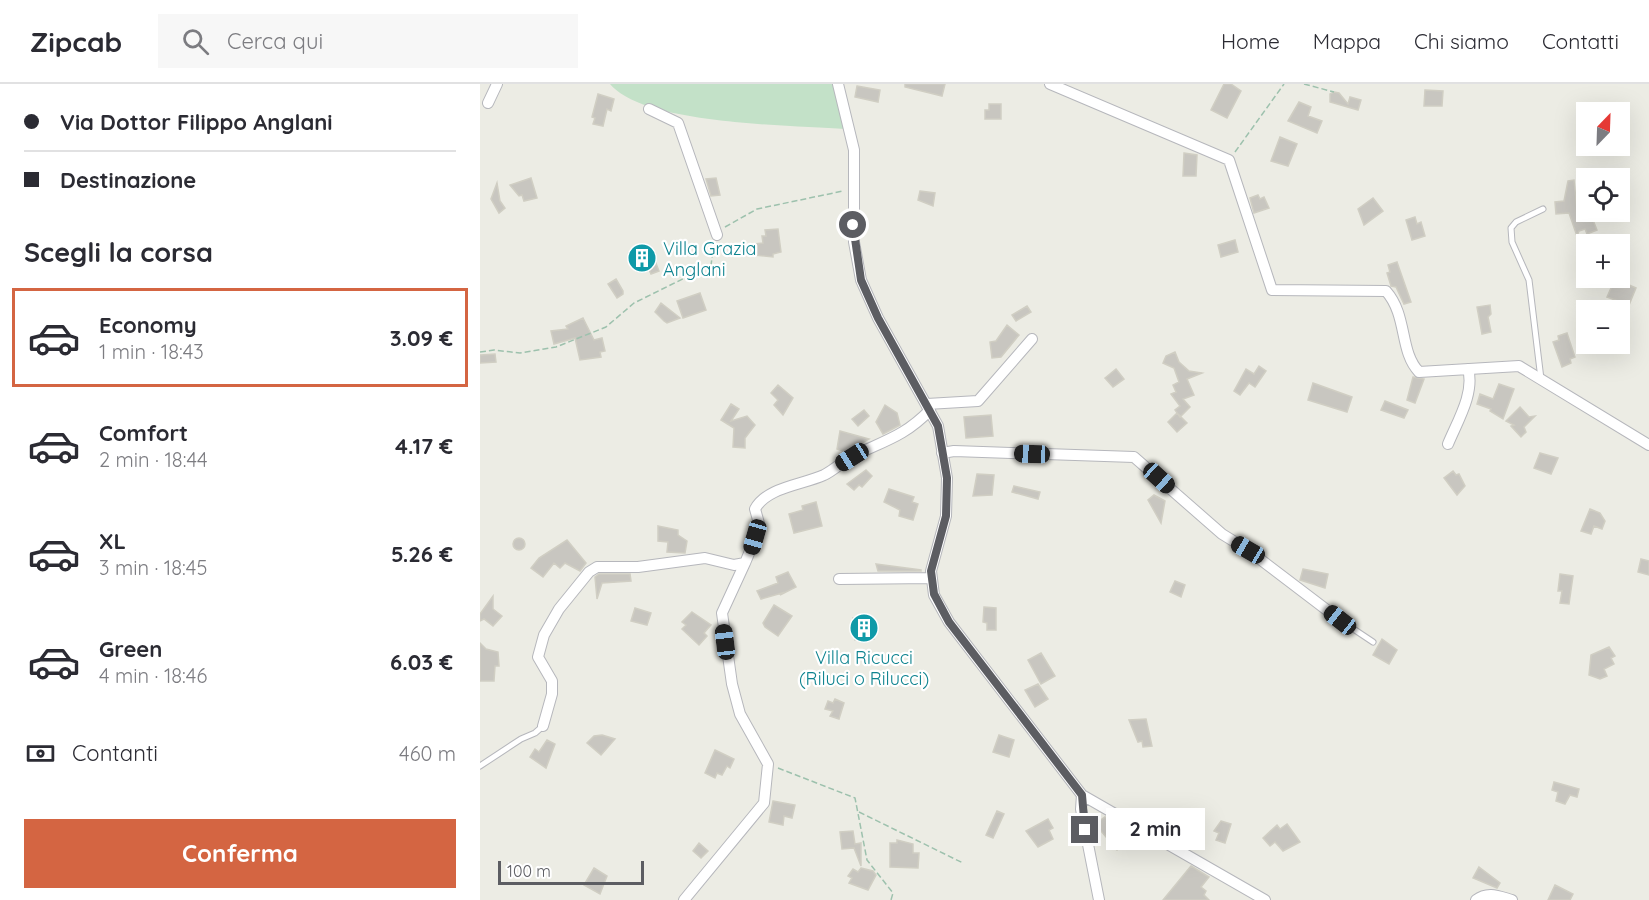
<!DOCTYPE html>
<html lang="it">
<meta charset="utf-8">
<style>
body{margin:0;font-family:Quicksand,sans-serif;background:#f7f7f7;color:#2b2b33;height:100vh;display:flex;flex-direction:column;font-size:22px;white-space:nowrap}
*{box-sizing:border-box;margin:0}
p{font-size:20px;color:#7c7c81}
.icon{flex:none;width:33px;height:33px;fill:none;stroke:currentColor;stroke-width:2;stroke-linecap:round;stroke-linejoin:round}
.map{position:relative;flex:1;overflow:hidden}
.details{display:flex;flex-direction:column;background:#fff;width:480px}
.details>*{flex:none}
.guide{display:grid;align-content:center;height:132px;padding:0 24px;background:#fff}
.needle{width:39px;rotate:23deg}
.fabs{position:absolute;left:1096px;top:18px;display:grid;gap:12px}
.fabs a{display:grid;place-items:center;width:54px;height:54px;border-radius:0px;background:#fff;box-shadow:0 6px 24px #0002;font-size:30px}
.scale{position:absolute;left:18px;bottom:15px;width:146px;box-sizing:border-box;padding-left:6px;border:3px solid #5c5d62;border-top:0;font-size:16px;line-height:21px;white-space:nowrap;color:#5c5d62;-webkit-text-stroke:4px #fff;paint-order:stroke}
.end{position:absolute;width:27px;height:27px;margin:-14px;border:8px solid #5c5d62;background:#fff;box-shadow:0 0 0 3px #fff}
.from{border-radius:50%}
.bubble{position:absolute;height:42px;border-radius:0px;background:#fff;box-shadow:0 6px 24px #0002;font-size:20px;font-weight:700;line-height:42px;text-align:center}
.car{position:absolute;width:18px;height:36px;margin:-18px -9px;border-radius:8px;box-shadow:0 0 4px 2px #0007;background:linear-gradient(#222 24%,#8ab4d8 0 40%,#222 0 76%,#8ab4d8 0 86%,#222 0)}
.guide b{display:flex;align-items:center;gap:21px;height:57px;font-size:22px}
.guide b+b{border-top:2px solid #e1e1e2}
.guide i{width:15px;height:15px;background:#2b2b33}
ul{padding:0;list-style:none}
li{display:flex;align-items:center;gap:18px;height:99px;margin:0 12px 9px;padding:0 12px;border:3px solid transparent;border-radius:0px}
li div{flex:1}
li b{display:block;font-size:22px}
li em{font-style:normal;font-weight:700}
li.on{border-color:#d46542}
li>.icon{width:54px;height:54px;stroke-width:1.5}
h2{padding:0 24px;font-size:27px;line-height:72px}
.pay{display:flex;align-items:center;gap:15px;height:66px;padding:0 24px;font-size:22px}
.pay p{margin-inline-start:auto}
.action{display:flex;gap:12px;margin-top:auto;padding:12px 24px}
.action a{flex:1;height:69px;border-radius:0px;background:#d46542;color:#fff;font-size:24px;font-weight:700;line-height:69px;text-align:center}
header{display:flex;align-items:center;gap:36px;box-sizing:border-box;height:84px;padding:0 30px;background:#fff;border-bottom:2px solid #e1e1e2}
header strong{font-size:28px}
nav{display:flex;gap:33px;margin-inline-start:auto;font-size:21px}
.search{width:420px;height:54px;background:#f7f7f7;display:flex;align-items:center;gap:15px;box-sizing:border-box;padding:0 21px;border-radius:0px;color:#7c7c81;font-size:22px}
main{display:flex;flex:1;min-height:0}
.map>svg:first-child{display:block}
.green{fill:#c3e1c8}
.building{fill:#c8c6c0;stroke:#d0cec3;stroke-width:1.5}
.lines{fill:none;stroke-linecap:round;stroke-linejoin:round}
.service-casing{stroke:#b6b7bc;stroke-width:7}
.minor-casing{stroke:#b6b7bc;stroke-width:12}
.path{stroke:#9dc1ad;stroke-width:1.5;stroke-dasharray:6 3;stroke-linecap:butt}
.service{stroke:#fff;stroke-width:5}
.minor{stroke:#fff;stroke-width:10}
.route{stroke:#5c5d62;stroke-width:8}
.labels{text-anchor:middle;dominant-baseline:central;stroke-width:4.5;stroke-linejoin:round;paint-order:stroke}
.culture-label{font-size:18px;fill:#0d838f;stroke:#fff;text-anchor:start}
</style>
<header>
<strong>Zipcab</strong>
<div class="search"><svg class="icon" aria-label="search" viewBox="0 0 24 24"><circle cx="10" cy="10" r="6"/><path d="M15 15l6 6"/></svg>Cerca qui</div>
<nav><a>Home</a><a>Mappa</a><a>Chi siamo</a><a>Contatti</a></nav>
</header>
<main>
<section class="details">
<div class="guide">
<b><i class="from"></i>Via Dottor Filippo Anglani</b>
<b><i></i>Destinazione</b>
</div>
<h2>Scegli la corsa</h2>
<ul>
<li class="on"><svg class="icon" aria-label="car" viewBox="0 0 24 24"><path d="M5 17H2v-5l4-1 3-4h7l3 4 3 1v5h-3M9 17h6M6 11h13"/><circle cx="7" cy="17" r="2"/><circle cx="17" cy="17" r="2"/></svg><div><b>Economy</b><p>1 min · 18:43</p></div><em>3.09 €</em></li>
<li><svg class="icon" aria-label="car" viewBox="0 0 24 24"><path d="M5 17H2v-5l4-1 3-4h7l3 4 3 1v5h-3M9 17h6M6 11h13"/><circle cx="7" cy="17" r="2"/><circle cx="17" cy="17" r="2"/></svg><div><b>Comfort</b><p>2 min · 18:44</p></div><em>4.17 €</em></li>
<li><svg class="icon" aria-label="car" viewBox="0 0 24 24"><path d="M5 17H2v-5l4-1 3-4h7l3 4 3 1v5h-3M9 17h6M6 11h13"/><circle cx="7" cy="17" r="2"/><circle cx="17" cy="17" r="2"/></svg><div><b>XL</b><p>3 min · 18:45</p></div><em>5.26 €</em></li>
<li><svg class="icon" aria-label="car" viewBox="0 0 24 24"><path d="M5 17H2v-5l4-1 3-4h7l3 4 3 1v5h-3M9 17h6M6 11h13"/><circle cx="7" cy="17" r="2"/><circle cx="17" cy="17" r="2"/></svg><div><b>Green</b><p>4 min · 18:46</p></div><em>6.03 €</em></li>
</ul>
<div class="pay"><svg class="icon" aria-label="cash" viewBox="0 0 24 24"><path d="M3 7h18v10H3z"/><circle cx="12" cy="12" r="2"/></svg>Contanti<p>460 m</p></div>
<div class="action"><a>Conferma</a></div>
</section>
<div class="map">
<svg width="1169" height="816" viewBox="0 0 1169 816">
<rect width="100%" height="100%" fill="#ecece4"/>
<path class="green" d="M130,0H353L365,45C311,41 164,41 130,0Z"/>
<path class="building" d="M425,0H465L462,12L425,3Z
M744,0H751L761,7L747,34L731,26Z
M377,2L400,6L398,18L375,13Z
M945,6L963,7L962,22H944Z
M854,8L859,9L868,20L870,13L881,16L878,26L850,18V10Z
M118,10L134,15L131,27L127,25L123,42L113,40L115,34L112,33Z
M819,18L831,23L828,32L842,37L837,49L808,37Z
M509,20H521V35H505V26H509Z
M800,53L817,60L808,82L791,77Z
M704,69L717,71L716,92H703Z
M51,94L57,114L44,117L42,111L39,112L30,101Z
M236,94L240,111L231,112L226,95Z
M1094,96L1098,136L1111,131L1117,146L1107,150L1105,145L1099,147L1097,152L1089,129L1076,130L1075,118L1084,117L1088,97Z
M17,99L20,117L25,124L19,129L11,115Z
M440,107L455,109L453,122L438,116Z
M778,111L780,115L784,113L789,124L774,129L770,114Z
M893,114L903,127L884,141L878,125Z
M935,133L937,140L941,138L945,152L932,156L926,136Z
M298,145L301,168L293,170V173L275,171V160L283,159L282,152H286L285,146Z
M755,156L758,168L741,173L738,161Z
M170,164L179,187L171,190L167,181L155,186L149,172Z
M917,178L931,218L924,220L916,203L911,202L907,189L910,188L908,181Z
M136,195L143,207V210L137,214L128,200Z
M1135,195L1156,204L1149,221L1127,213Z
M220,209L226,226L203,234L197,217Z
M181,219L200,234L187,239L184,237L175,228Z
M1010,221L1011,230L1008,233L1011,248L1002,250L997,223Z
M547,222L551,228L536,237L532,231Z
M103,234L114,256L122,254L125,267L120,268L121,273L100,276L95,254L74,260L71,247L88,245L86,242Z
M527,241L539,251L521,273L512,274L510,258L516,257Z
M1087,249L1095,273L1090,275L1091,279L1082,283L1073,258L1079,256L1078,252Z
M695,268L699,278L709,287L722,289L707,295L714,311L703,315L710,323L700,333L695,326L700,322L691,310L696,308L693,301L699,298L694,284L683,279L686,272Z
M15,270L16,278L0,279V271Z
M779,282L786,287L775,303L769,299L760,311L754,307L766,285L774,290Z
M636,285L644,295L633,303L625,294Z
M933,293L944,295L935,319L927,316Z
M833,299L872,313L867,328L828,316Z
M1019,300L1034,305L1023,335L1010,327L1011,325L997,320L1000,310L1013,315Z
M298,301L313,314L303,331L294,321L298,316L291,309Z
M905,317L928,326L924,334L901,326Z
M251,320L259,325L251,337L267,332L275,341L265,354V364L253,363L254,344L241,336Z
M405,321L417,329L420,341L403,350L396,338Z
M1040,323L1049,333L1055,332L1044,343L1046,348L1041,353L1031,342L1034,341L1026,337Z
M384,326L389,332L378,342L372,335Z
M697,329L707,339L697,348L688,338Z
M511,331L513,352L486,354L484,333Z
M360,347L389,355L366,368L357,365Z
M1060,369L1078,374L1071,390L1054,384Z
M386,386L392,392L382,403L379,401L374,406L367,400Z
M973,387L976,391L979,390L985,402L977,411L964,394Z
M497,390L514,391L512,411L493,412Z
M534,402L560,408L558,415L532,408Z
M409,405L434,413L432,418L438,420L433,436L419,432L420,426L404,418Z
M674,411L685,417L681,439L668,416Z
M336,418L342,442L314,449L309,430L323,426L322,422Z
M1110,425L1120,429L1125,437L1122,445L1114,442L1111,450L1101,447Z
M178,442L198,446V451L207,457L205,469L187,468L188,458L178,457Z
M33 460a6 6 0 1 1 12 0a6 6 0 1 1-12 0Z
M87,456L106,479L100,487L85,479L80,484L74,479L63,493L51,484L59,474Z
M1161,475L1169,477V491L1158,488Z
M396,480L441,486V487H398Z
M823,485L848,490L845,504L820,496Z
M308,488L316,503L300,511L302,509L281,515L277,507L298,499L296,493Z
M119,490H150L151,497L122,499L117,515L115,493Z
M1080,490L1093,492L1089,520L1080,519L1082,507H1078Z
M695,497L705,501L701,513L690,508Z
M13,512V525L22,532L13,542L4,535L0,537V530Z
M294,521L312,532L298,552L285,543L283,539Z
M504,523L516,524V546H507V539L503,538Z
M155,524L171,529L167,541L151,537Z
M212,528L231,541L224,549L227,552L219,561L202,545L206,541L202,538Z
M392,533L394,555L375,556L373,534Z
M902,555L917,566L909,580L893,571Z
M0,559L6,565L18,568L19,582H15L14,597H0Z
M1129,563L1135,572L1131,574L1134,580L1124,585L1127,592L1120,595L1109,591L1111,571Z
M561,569L575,592L561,600L548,576Z
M558,600L568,615L555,623L545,606Z
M355,615L364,619L359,635L350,632L353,627L345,625L348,617L353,619Z
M666,635L672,662L663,663L662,657L658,658L649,636Z
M122,651L135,655L121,671L107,659L114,652Z
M519,651L534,656L529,673L513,668Z
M67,656L75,660L66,684L50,673L55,665L59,668Z
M235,666L254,675L250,684L247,682L242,691L237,689L235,694L225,689Z
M1074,698L1099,705L1097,713L1090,711L1085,720L1076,717L1078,708L1072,706Z
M293,717L315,721L312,734L304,732L303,741L289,738Z
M517,727L524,730L513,754L506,751Z
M625,733L632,737L627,741L643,761L637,766L615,740Z
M568,735L573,744L569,746L573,755L558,763L546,747Z
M741,737L751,740L745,759L736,756L739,749L734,747Z
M807,740L820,758L803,767L795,758L790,762L783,754L797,741L800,745Z
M373,747L375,760L381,759V782L374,764L362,765L360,748Z
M417,756L433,760V769H439L438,784L410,783V759H417Z
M219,759L228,767L221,774L213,767Z
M711,782L729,793L721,803L726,807L724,811L729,816H683Z
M999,783L1020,799L1017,804L993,794Z
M114,784L127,792L120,810L104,801Z
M381,784L393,787L396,791L388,806L369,799L372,794L368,792L373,785L378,788Z
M1075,801L1093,810L1090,816H1068Z"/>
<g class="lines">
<g class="service-casing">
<path id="service" d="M1061,295L1049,196L1032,158L1031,144L1036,138L1063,125
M860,536L893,558
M0,682L41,655L55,649L63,642"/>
</g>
<g class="minor-casing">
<path id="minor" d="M358,0L374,66V158L381,196L398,234L458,342L467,394L466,432L451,487L454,511L469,538L602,711L785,816
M570,0L749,76L792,206L906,207C928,232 919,267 939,288L1039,282L1169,361
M8,19L17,0
M169,25L198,39L237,151
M447,320L498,317L552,255
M968,360C977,338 995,309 988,285
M462,369L474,367L654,373L742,450L768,466L860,536
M359,495L452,494
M63,642L72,610V597L58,573L64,551L79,525L109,488L117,483H158L225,474L254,481L265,479L280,443L275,425C287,403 322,401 344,391C354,386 362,378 371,373C403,357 424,353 450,326
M602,711L601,725L619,816
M204,816L284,719L288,680L260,630L252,600L242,529L265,479
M996,816C1008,807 1018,812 1032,816"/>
</g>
<path class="path" d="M824,0L854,8
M755,68L804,0
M245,143L277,125L363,107
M0,268L14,266L40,269L76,263L126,243L154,219L231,181L234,161
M298,684L375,714L387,776L413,809L411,816
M379,728L483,779"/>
<use href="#service" class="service"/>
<use href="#minor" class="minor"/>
</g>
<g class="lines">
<path class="route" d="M373,141L381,196L398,234L458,342L467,394L466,432L451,487L454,510L469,538L602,711L605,746"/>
</g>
<defs>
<g id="building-disc" transform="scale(1.5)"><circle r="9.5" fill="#0f9aa8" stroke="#fff"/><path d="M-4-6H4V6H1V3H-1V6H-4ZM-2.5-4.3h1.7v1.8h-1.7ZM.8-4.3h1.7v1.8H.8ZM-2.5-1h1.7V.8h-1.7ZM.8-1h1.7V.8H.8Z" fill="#fff"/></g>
</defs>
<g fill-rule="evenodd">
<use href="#building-disc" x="162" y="174"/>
<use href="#building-disc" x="384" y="544"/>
</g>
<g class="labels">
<g class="culture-label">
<text x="183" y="164">Villa Grazia<tspan x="183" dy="21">Anglani</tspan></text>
<text x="384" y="573" text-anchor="middle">Villa Ricucci<tspan x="384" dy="21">(Riluci o Rilucci)</tspan></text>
</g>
</g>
</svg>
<div class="fabs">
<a><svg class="needle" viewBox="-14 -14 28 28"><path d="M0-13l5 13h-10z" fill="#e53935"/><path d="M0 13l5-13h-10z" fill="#7c7c81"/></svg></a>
<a><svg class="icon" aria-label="locate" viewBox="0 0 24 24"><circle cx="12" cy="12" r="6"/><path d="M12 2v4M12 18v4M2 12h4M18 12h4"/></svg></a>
<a>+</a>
<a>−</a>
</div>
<div class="scale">100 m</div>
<i class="end from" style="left:373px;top:141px"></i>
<i class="end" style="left:605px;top:746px"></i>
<div class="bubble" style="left:626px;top:724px;width:99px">2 min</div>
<i class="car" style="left:552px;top:370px;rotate:272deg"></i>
<i class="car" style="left:372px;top:373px;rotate:238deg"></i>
<i class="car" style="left:679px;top:394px;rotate:132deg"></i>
<i class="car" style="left:275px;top:453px;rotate:196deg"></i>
<i class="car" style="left:768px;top:466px;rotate:300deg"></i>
<i class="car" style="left:860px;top:536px;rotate:308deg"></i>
<i class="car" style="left:245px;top:558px;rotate:353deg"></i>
</div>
</main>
